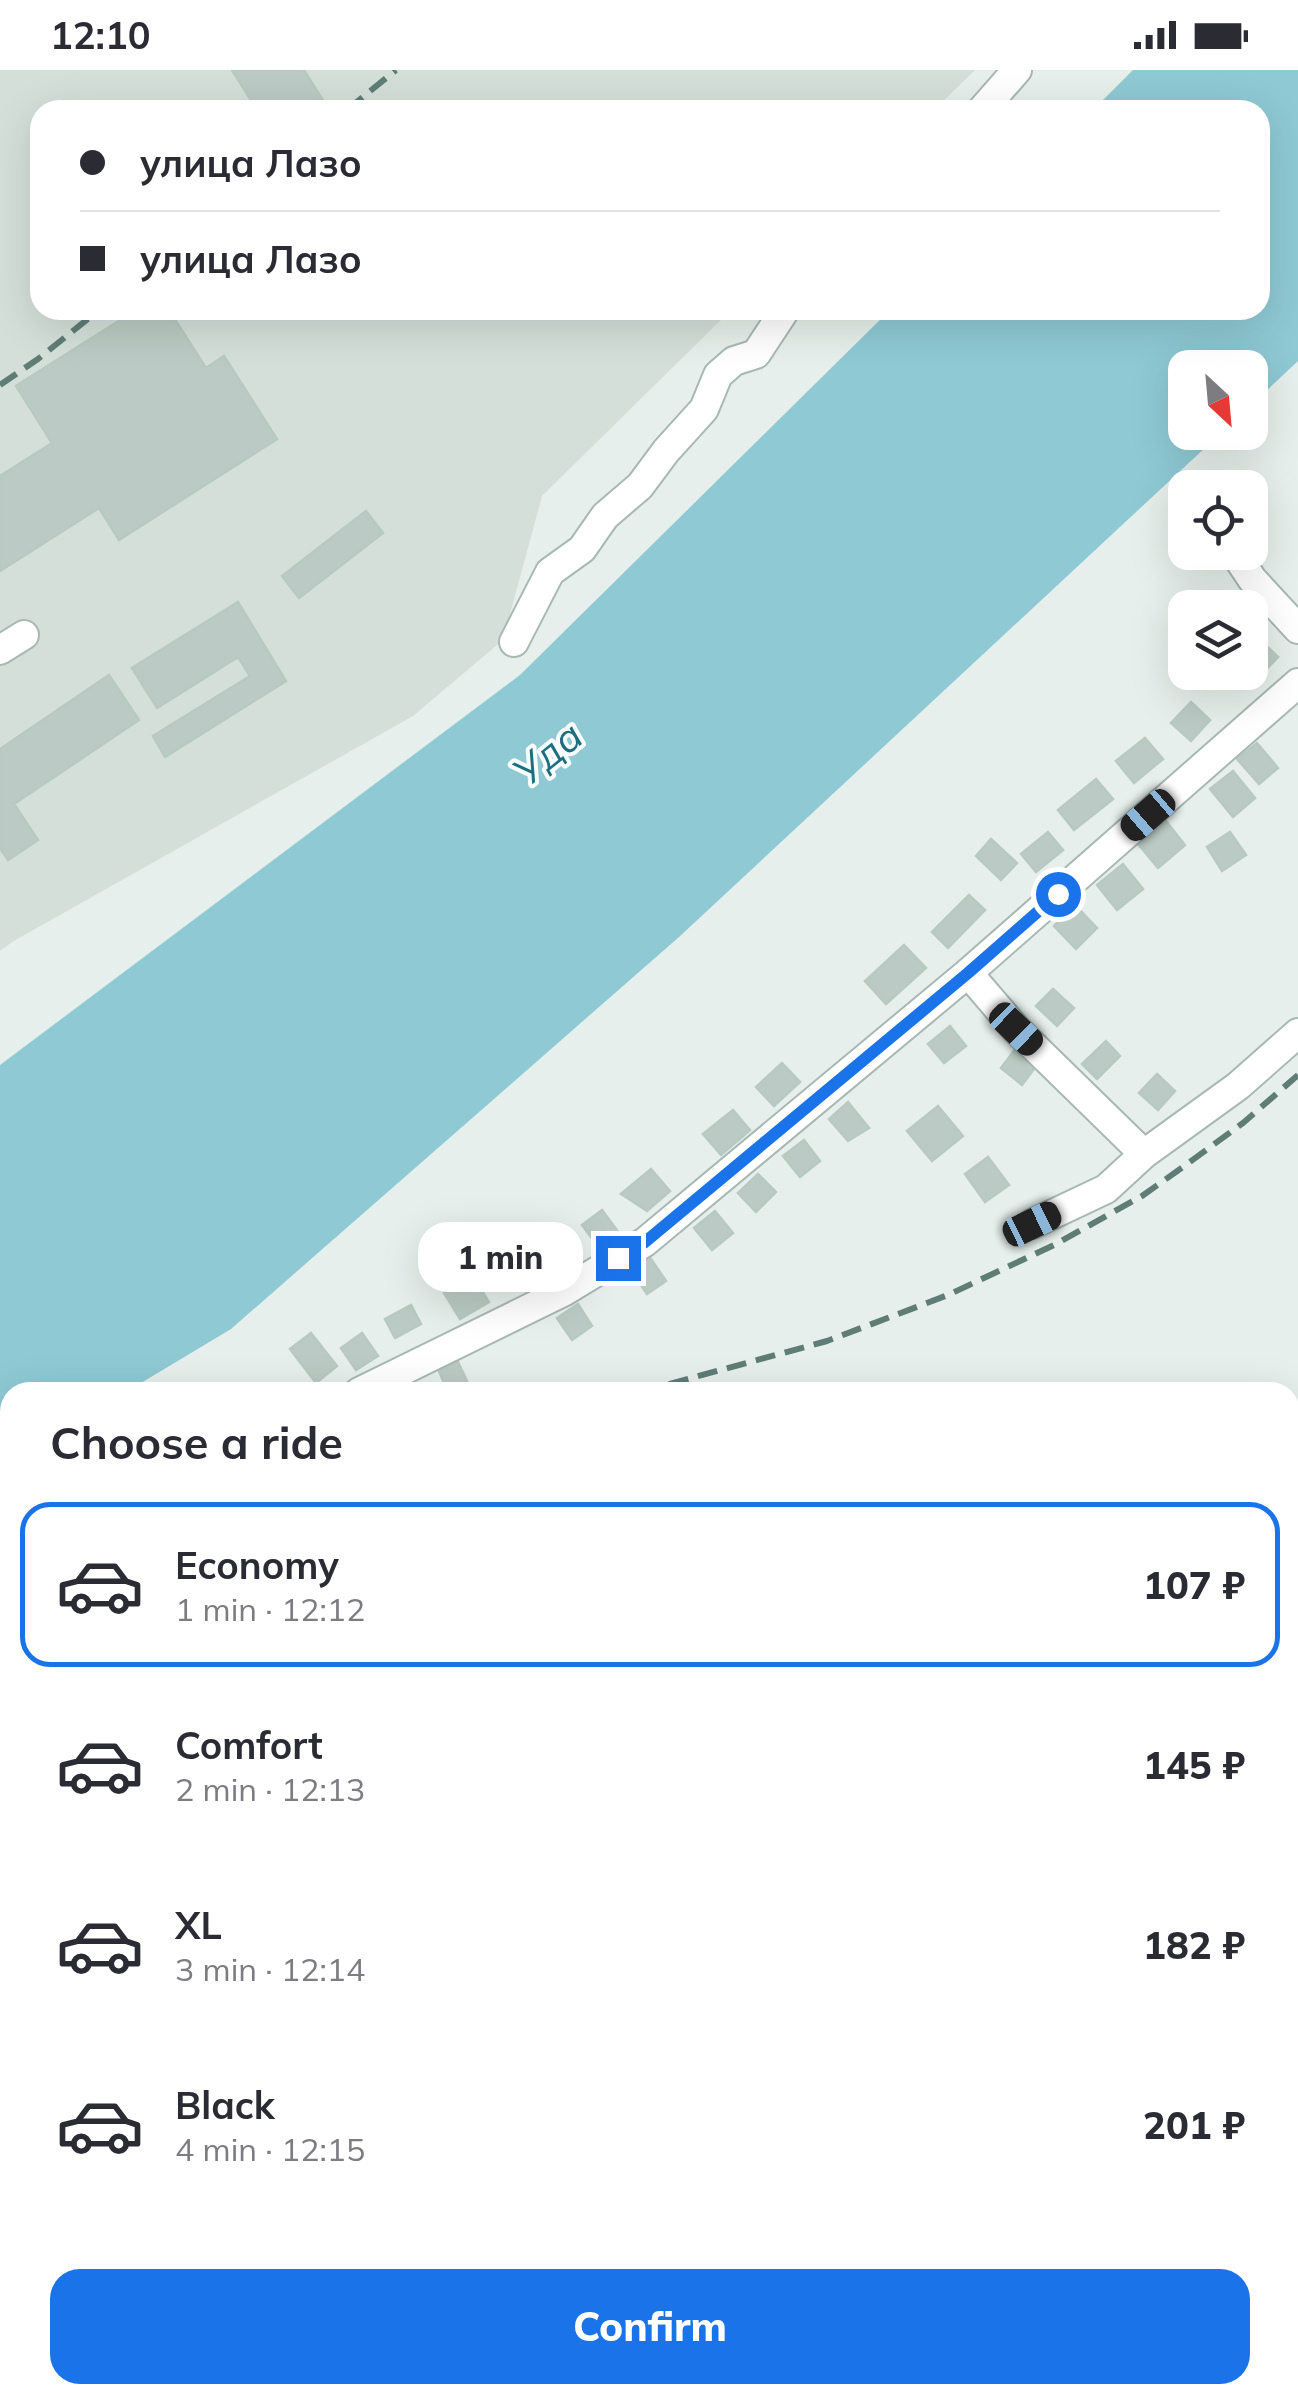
<!DOCTYPE html>
<meta charset="utf-8">
<style>
body{margin:0;font-family:Mulish,sans-serif;background:#f7f7f7;color:#2b2b33;height:100vh;display:flex;flex-direction:column;font-size:38px;white-space:nowrap}
*{box-sizing:border-box;margin:0}
p{font-size:32px;color:#7c7c81}
.icon{flex:none;width:55px;height:55px;fill:none;stroke:currentColor;stroke-width:2;stroke-linecap:round;stroke-linejoin:round}
.map{position:relative;flex:1;overflow:hidden}
.panel{position:absolute;left:0px;top:1312px;width:1300px;height:1022px;display:flex;flex-direction:column;background:#fff;border-radius:30px 30px 0 0;box-shadow:0 10px 40px #0002}
.panel>*{flex:none}
.banner{position:absolute;left:30px;top:30px;width:1240px;height:220px;border-radius:30px;box-shadow:0 10px 40px #0002;display:grid;align-content:center;height:220px;padding:0 50px;background:#fff}
.needle{width:65px;rotate:154deg}
.fabs{position:absolute;left:1168px;top:280px;display:grid;gap:20px}
.fabs a{display:grid;place-items:center;width:100px;height:100px;border-radius:20px;background:#fff;box-shadow:0 10px 40px #0002;font-size:50px}
.end{position:absolute;width:45px;height:45px;margin:-22px;border:12px solid #1a73e8;background:#fff;box-shadow:0 0 0 5px #fff}
.from{border-radius:50%}
.bubble{position:absolute;height:70px;border-radius:30px;background:#fff;box-shadow:0 10px 40px #0002;font-size:32px;font-weight:800;line-height:70px;text-align:center}
.car{position:absolute;width:30px;height:60px;margin:-30px -15px;border-radius:12px;box-shadow:0 0 8px 2px #0007;background:linear-gradient(#222 24%,#8ab4d8 0 40%,#222 0 76%,#8ab4d8 0 86%,#222 0)}
.banner b{display:flex;align-items:center;gap:35px;height:95px;font-size:38px}
.banner b+b{border-top:2px solid #e1e1e2}
.banner i{width:25px;height:25px;background:#2b2b33}
ul{padding:0;list-style:none}
li{display:flex;align-items:center;gap:30px;height:165px;margin:0 20px 15px;padding:0 30px;border:5px solid transparent;border-radius:30px}
li div{flex:1}
li b{display:block;font-size:38px}
li em{font-style:normal;font-weight:800}
li.current{border-color:#1a73e8}
li>.icon{width:90px;height:90px;stroke-width:1.5}
h2{padding:0 50px;font-size:45px;line-height:120px}
.button{display:flex;gap:20px;margin-top:auto;padding:20px 50px}
.button a{flex:1;height:115px;border-radius:30px;background:#1a73e8;color:#fff;font-size:40px;font-weight:800;line-height:115px;text-align:center}
.status{display:flex;justify-content:space-between;align-items:center;height:70px;padding:0 50px;background:#fff;direction:ltr}
.status svg{height:28px;fill:currentColor}
.map>svg:first-child{display:block}
.built{fill:#d4dfda}
.green{fill:#bfe0c8}
.water{fill:#8ec9d4}
.building{fill:#bbcac4;stroke:#b8c9c2;stroke-width:2.5}
.lines{fill:none;stroke-linecap:round;stroke-linejoin:round}
.minor-casing{stroke:#a8b8b2;stroke-width:32}
.minor{stroke:#fff;stroke-width:28}
.rail{stroke:#5f7d75;stroke-width:6;stroke-dasharray:20 10;stroke-linecap:butt}
.route{stroke:#1a73e8;stroke-width:12}
.labels{text-anchor:middle;dominant-baseline:central;stroke-width:8;stroke-linejoin:round;paint-order:stroke}
.water-label{font-size:40px;font-style:italic;fill:#1c6f80;stroke:#f7fbf9}
</style>
<div class="status"><b>12:10</b><svg viewBox="0 0 49 12"><path d="M0 12V9h3v3zM5 12V6h3v6zM10 12V3h3v9zM15 12V0h3v12zM26 1h20v11H26zM47 4h2v5h-2z"/></svg></div>
<div class="map">
<svg width="1298" height="2334" viewBox="0 0 1298 2334">
<rect width="100%" height="100%" fill="#e6efeb"/>
<path class="built" d="M0,0H975L934,40H40V240H731L542,426L503,570L413,646L12,872L0,881Z
M1298,1607V2334H1001L998,2325H1290V1611Z"/>
<path class="green" d="M10,1670V2325H902L904,2334H0V1676Z"/>
<path class="water" d="M1133,0H1298V291L1250,336V298H1185V362L1221,363L679,867L231,1259L126,1322H10V1444L0,1450V995L520,605L890,240H1260V40H1093Z"/>
<path class="building" d="M232,0H304L329,40H257Z
M136,240H169L206,298L224,286L277,369L119,470L99,438L0,501V406L52,373L16,316Z
M366,441L383,463L299,528L282,506Z
M238,532L286,611L165,687L153,666L250,606L238,587L157,638L132,598Z
M1253,563L1278,587L1254,612L1244,602H1250V566Z
M109,605L139,650L14,734L38,770L8,790L0,778V679Z
M1191,632L1210,650L1191,671L1171,653Z
M1145,668L1163,689L1134,713L1116,691Z
M1257,673L1278,698L1259,714L1237,689Z
M1233,701L1255,728L1233,747L1210,719Z
M1096,709L1113,729L1074,760L1058,740Z
M1166,751L1185,775L1158,798L1138,774Z
M1048,762L1063,780L1036,802L1021,784Z
M1230,762L1246,785L1222,801L1207,777Z
M991,769L1017,793L1001,810L976,786Z
M1123,794L1143,819L1117,840L1097,815Z
M969,825L985,840L948,878L932,862Z
M1075,835L1097,858L1076,879L1054,856Z
M904,875L926,898L886,934L865,911Z
M1053,919L1074,938L1057,956L1036,936Z
M950,956L966,976L944,993L928,974Z
M1106,971L1120,986L1097,1009L1082,994Z
M1016,978L1037,995L1022,1015L1001,998Z
M782,993L800,1012L774,1036L756,1017Z
M1157,1004L1175,1021L1158,1040L1139,1023Z
M848,1032L869,1058L848,1071L829,1049Z
M938,1036L963,1066L932,1091L907,1061Z
M733,1040L750,1060L721,1085L703,1064Z
M804,1070L820,1091L800,1107L783,1086Z
M988,1087L1009,1115L985,1132L965,1104Z
M651,1099L670,1121L647,1141L621,1124Z
M758,1104L776,1122L756,1142L738,1123Z
M602,1140L619,1163L599,1178L582,1155Z
M715,1141L733,1163L712,1180L694,1158Z
M562,1173L576,1191L555,1207L542,1189Z
M649,1186L666,1211L647,1224L630,1199Z
M473,1206L489,1232L460,1249L444,1223Z
M578,1234L592,1256L572,1270L557,1248Z
M411,1235L421,1254L395,1268L385,1249Z
M311,1263L337,1296L316,1313L290,1279Z
M362,1263L378,1286L356,1300L341,1278Z
M458,1292L467,1311L447,1320L439,1301Z
M409,1307L417,1322H394L390,1316Z
M1298,2009V2095L1290,2099V2012Z
M1132,2325H1178L1182,2334H1136Z
M1178,2325H1220L1224,2334H1182Z"/>
<g class="lines">
<g class="minor-casing">
<path id="minor" d="M982,40L1017,0
M1234,482L1252,509L1298,559
M514,572L550,502L582,479L605,446L640,416L666,381L704,339L718,305L734,291L756,284L785,240
M0,580L24,565
M968,903L1016,959L1144,1084
M1032,1154L1106,1119L1144,1084L1238,1016L1298,963
M359,1322L563,1222L645,1172L968,903L1298,613
M1290,1819L1298,1815
M937,2325L939,2334
M1093,2325L1097,2334"/>
</g>
<use href="#minor" class="minor"/>
<path class="rail" d="M347,40L396,0
M0,315L38,289L99,240
M640,1322L827,1271L948,1225L1054,1175L1142,1126L1183,1097L1243,1053L1298,1005
M0,1609L10,1603"/>
</g>
<g class="lines">
<path class="route" d="M618,1188L645,1172L968,903L1058,824"/>
</g>
<g class="labels">
<g class="water-label">
<text transform="translate(547 683) rotate(-39)">Уда</text>
</g>
</g>
</svg>
<div class="fabs">
<a><svg class="needle" viewBox="-14 -14 28 28"><path d="M0-13l5 13h-10z" fill="#e53935"/><path d="M0 13l5-13h-10z" fill="#7c7c81"/></svg></a>
<a><svg class="icon" aria-label="locate" viewBox="0 0 24 24"><circle cx="12" cy="12" r="6"/><path d="M12 2v4M12 18v4M2 12h4M18 12h4"/></svg></a>
<a><svg class="icon" aria-label="layers" viewBox="0 0 24 24"><path d="M12 4l9 5-9 5-9-5zM3 14l9 5 9-5"/></svg></a>
</div>
<i class="end from" style="left:1058px;top:824px"></i>
<i class="end" style="left:618px;top:1188px"></i>
<div class="bubble" style="left:418px;top:1152px;width:165px">1 min</div>
<i class="car" style="left:1148px;top:745px;rotate:229deg"></i>
<i class="car" style="left:1016px;top:959px;rotate:134deg"></i>
<i class="car" style="left:1032px;top:1154px;rotate:64deg"></i>
<div class="banner">
<b><i class="from"></i>улица Лазо</b>
<b><i></i>улица Лазо</b>
</div>
<section class="panel">
<h2>Choose a ride</h2>
<ul>
<li class="current"><svg class="icon" aria-label="car" viewBox="0 0 24 24"><path d="M5 17H2v-5l4-1 3-4h7l3 4 3 1v5h-3M9 17h6M6 11h13"/><circle cx="7" cy="17" r="2"/><circle cx="17" cy="17" r="2"/></svg><div><b>Economy</b><p>1 min · 12:12</p></div><em>107 ₽</em></li>
<li><svg class="icon" aria-label="car" viewBox="0 0 24 24"><path d="M5 17H2v-5l4-1 3-4h7l3 4 3 1v5h-3M9 17h6M6 11h13"/><circle cx="7" cy="17" r="2"/><circle cx="17" cy="17" r="2"/></svg><div><b>Comfort</b><p>2 min · 12:13</p></div><em>145 ₽</em></li>
<li><svg class="icon" aria-label="car" viewBox="0 0 24 24"><path d="M5 17H2v-5l4-1 3-4h7l3 4 3 1v5h-3M9 17h6M6 11h13"/><circle cx="7" cy="17" r="2"/><circle cx="17" cy="17" r="2"/></svg><div><b>XL</b><p>3 min · 12:14</p></div><em>182 ₽</em></li>
<li><svg class="icon" aria-label="car" viewBox="0 0 24 24"><path d="M5 17H2v-5l4-1 3-4h7l3 4 3 1v5h-3M9 17h6M6 11h13"/><circle cx="7" cy="17" r="2"/><circle cx="17" cy="17" r="2"/></svg><div><b>Black</b><p>4 min · 12:15</p></div><em>201 ₽</em></li>
</ul>
<div class="button"><a>Confirm</a></div>
</section>
</div>
